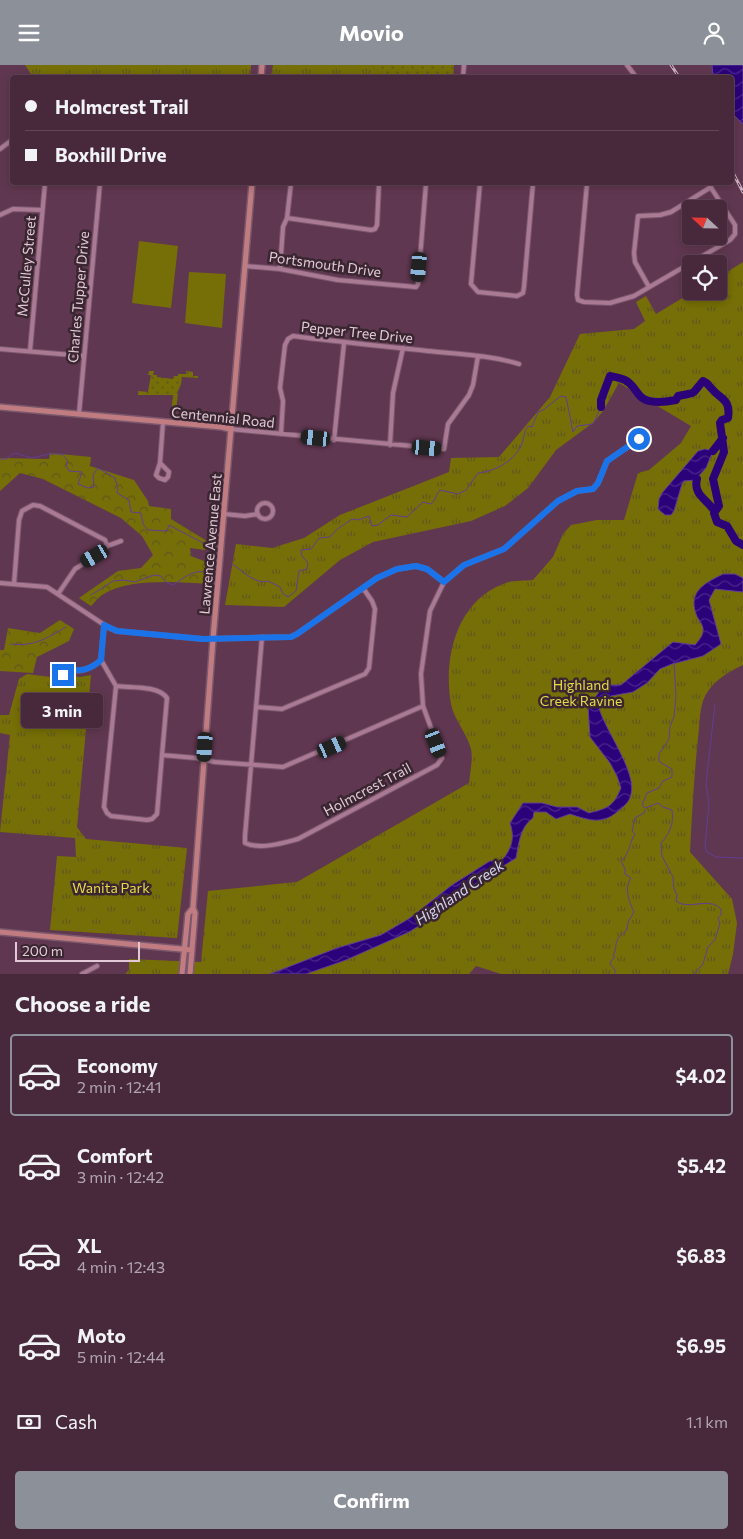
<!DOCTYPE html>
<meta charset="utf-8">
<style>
body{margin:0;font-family:Commissioner,sans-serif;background:#4f3143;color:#f1f3f6;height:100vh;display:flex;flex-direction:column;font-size:19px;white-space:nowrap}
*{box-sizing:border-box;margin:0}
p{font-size:16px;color:#b1a6af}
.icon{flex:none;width:28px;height:28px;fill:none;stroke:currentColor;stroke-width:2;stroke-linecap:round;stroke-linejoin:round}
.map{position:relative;height:909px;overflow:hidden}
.panel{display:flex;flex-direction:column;background:#48293c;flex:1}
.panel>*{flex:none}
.top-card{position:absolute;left:10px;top:10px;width:724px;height:110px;border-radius:5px;box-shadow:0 2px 8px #0003,0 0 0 1px #604556;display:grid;align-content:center;height:110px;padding:0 15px;background:#48293c}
.needle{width:32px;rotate:292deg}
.controls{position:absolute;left:682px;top:135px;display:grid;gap:10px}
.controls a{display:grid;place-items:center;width:45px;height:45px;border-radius:5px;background:#48293c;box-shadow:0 2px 8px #0003,0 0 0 1px #604556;font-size:25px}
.scale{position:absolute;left:15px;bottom:12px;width:125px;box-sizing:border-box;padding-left:5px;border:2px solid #e3c9d7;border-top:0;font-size:14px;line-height:18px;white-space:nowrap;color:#e3c9d7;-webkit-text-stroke:4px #392631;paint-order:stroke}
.end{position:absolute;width:22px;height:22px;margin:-11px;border:6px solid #1a73e8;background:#fff;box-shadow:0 0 0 2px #fff}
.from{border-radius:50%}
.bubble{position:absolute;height:35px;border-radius:5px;background:#48293c;box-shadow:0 2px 8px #0003,0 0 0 1px #604556;font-size:16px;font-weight:700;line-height:35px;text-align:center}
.car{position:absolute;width:15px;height:30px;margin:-15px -8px;border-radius:6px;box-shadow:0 0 4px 1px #0007;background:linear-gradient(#222 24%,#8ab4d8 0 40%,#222 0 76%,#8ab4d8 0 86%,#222 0)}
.top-card b{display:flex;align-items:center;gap:18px;height:48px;font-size:19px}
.top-card b+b{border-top:1px solid #604556}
.top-card i{width:12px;height:12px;background:#f1f3f6}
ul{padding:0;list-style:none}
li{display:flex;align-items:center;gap:15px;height:82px;margin:0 10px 8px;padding:0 5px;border:2px solid transparent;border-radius:5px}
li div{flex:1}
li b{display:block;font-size:19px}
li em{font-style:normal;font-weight:700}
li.selected{border-color:#8c9099}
li>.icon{width:45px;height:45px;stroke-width:1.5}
h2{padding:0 15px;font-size:22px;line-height:60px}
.pay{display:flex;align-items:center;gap:12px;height:55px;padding:0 15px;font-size:19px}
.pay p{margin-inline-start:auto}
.primary-button{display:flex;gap:10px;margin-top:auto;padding:10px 15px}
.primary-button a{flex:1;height:58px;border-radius:5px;background:#8c9099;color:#fff;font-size:20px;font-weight:700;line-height:58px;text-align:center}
header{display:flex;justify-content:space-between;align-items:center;height:65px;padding:0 15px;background:#8c9099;color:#fff;font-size:22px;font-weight:700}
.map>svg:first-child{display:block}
.grass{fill:url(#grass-dots)}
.forest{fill:url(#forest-crowns)}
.park{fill:url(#park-tufts)}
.pitch{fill:#766e06}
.water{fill:url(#water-waves);stroke:#623e96}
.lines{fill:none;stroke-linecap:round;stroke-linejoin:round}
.stream{stroke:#623e96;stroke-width:1}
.river{stroke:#2b027a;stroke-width:8}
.street-casing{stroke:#7a576c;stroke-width:6}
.secondary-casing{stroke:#7a576c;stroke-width:8}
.street{stroke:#aa7a95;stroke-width:4}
.secondary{stroke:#c07c80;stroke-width:5}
.rail-casing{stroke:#ceb1c1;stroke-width:3}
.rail{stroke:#392631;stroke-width:1;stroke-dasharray:4;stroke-linecap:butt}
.route{stroke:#1a73e8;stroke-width:6}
.labels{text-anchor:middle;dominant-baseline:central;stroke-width:5;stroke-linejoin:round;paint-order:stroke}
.street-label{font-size:14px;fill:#e3c9d7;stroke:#392631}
.park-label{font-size:14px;fill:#e7da49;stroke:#392631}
.water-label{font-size:15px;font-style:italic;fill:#d3d4f1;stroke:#392631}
</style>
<header><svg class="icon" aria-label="menu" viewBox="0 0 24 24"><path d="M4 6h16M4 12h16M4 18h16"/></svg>Movio<svg class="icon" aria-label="person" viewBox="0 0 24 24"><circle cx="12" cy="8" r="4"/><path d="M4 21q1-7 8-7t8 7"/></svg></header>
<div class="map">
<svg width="743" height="909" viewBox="0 0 743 909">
<defs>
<pattern id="grass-dots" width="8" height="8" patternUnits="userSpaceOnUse" patternTransform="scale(1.25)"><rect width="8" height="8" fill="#766e06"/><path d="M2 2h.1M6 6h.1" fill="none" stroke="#605820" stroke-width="1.8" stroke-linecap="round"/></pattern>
<pattern id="forest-crowns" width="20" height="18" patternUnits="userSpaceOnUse" patternTransform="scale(1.25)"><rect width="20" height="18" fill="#766e06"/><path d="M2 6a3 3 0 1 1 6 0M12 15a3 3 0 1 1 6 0" fill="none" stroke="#605820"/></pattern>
<pattern id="park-tufts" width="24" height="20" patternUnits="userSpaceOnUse" patternTransform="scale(1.25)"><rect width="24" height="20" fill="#766e06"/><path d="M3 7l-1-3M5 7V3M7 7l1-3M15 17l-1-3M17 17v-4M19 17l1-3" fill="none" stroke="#605820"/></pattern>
<pattern id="water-waves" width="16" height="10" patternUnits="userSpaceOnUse" patternTransform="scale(1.25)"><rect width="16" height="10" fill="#2b027a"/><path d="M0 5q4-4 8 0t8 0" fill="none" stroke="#4a268c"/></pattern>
</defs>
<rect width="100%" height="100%" fill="#603750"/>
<path class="grass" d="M371,0H454L453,12H381L382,10Z
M149,306H154L153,310H157V312L173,314L174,311H178V309H186V306L193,307V311H198V313L182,312L181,319L178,326L176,350L171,349L173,330H138V326L148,327L151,310H148Z"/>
<path class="forest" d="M50,388L91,392L90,401L134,415L148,436L149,441L171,444V454L207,476L205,485L190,483L191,491L209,498L208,519C178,517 128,513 102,530C98,533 94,538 91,541L79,533L118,506L141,503L153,490L142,471L121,453L43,414L20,408L0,426V393L49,394Z
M60,555L74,564L69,576L37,592L33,608L0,606V585H4L8,563L40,568Z"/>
<path class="park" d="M25,0H251L250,12H33Z
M273,0H371L382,10L381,12H271Z
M743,197V600C729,606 712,617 705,631C699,643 700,659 698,673C694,711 692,749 690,787L732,834L737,858L733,889L728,909H501L476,901L469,909H125L129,905V894L201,897L208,826L297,817L469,718C470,708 473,694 471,684C467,668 454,655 451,639C443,594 456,537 503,519C511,515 524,516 533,515L553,492L563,469L571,460L597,455H624L638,408L649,405L681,378L691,361L619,318L603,346L594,357L556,385L528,423L505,441L471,456L373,477L340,495L284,542L225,540L236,479L272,483L304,473L340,450L449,407L451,393L499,392L550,332L580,269L634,264L645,256L636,237L646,231L656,249L694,226H719V212Z
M27,609L66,614V610L80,612L91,610L77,762L86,774L187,783L177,873L50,865L57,791L76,792L75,773L0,767L10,670L0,668V650H9L19,614Z"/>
<path class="pitch" d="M44,0H77L59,12H52Z
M139,176L178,181L171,243L132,238Z
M189,207L226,209L222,263L185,258Z"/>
<path class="water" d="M712,0H743V59L731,47V12H713Z
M705,384L713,386L706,403L695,415L684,416L682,419L674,446L671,450H665L658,444L659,434L662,428L698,386Z
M723,509H735L743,513V527L715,524L709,535L721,579L703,591L672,599L660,604L647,618L633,627L611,631L599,643C605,665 637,707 631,729C630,737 623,742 617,747C602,760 588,755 570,749L556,754L546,747H534L533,753C520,762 519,778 516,793L456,831L443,846L409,867L346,895L306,909H270L337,883L381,870L410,853L452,820L490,796H501C512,784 515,773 510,758L523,738H542L557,742H577L589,748C608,743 613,742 621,723L617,711L610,698L590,672L588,641L600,626L608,620H621L673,577L695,580C699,575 704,570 703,563C702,558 697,553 696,549C688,526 705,518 723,509Z"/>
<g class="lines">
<path class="stream" d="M0,394H6L14,388L32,393L49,389H62L68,396L66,401L69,406L82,407L78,419L88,423L94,422L93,410L98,403L115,413L118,424L117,428L129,435L131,447L141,448L143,459L148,465L167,466L169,460L205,479
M232,499C242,505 255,520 268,516L280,522L283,529L288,532L296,526L299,506L307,504L308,498L302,491L301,485L311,484L319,473L330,472L336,465L352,454L358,455L369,451L372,461L378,460L391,450L407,452L423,437L431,439C436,435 436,429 440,425L458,429L466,425L478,408C495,406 511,398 520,383C524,376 523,368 528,361L532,362L538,347L543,345L561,331L566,332L573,367L577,361L593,359L601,342
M91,530L113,516L123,515L135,517L154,510L161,511L166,517L173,520C184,513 194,503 207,508
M11,579C34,582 47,573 66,562
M674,597L676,631L674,652L670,661L669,674L659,689V696L663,699L672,704V712L663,716L659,723L647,728L642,740L645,743L658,738L663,742L672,745C674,759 670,768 661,778L662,791L673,812L674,824L677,830L676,836C689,846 709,831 721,844V850L718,853L720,858L715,875L708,882L703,899L694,909
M715,639L706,719L709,739L705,782L707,787L716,792L743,793
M615,909V905L610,899L611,896L615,892L613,891C619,879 611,877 627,865L628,857L634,847C629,837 624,822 631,813L625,809V804L621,796C631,787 628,780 635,769L632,766L635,753L644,748L645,745"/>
<path class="river" d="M601,342V335L610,311C615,312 621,313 625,315C632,318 636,327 641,332C649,339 666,337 676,335L678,331C698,327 690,331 703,316C708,318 708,320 712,324C721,335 731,334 728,353L722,355L720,358L724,387L713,414L719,441L714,448L717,457L727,461L736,476L743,480
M713,386L723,373
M697,414C693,429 706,434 714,445"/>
<g class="street-casing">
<path id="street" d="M627,0L636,12
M463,12L464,0
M0,84L12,75
M291,118L287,153L371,165L375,164L377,160L379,118
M480,118L471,219L478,227L517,231L523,228L524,222L533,118
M587,118L577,230L578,235L584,237L610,238L634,231L730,175L735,169V160L708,118
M0,150L13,144L42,145
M245,201L280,204L338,215L416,222L418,219L426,118
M280,204L283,162L287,153
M649,222L635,197L634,188L638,151L660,150L671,147L711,122
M0,284L84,291
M30,286L45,118
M79,349L100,118
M230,364L444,384L448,359L469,330L473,320L478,291
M281,369L283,336L280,323L285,280L288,274L293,271C338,277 383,281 428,286C458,289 490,290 519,299
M334,375L344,278
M390,380L393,328L403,283
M160,398L169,407L168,412L165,415L159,413L156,410L160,398L163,357
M257 446a8 8 0 1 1 16 0a8 8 0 1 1-16 0Z
M224,449L245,451L258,449
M107,481L121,476
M0,518L47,522L109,563L117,566L203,574L291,572L297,569L377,513L397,504L416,501L427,504L444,517
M14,519L19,455L22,446L33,440L40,441L105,475L107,481L105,485L75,504L58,529
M104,561L101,595L116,621L104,742L107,748L111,751L147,755L152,754L157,749L162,690
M262,572L245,771V778C260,785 283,778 298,774L437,700L442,693L423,641L421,609L430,546L444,517L464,500L504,484L558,436L577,426L593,424L598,418L607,396L639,374L647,367
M63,610L66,605C80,607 90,605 101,595
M116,621C131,623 158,620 167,633L162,690L196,693L215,697L283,702L423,641
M256,642L282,644L365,609L369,603L375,544L372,536L363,523
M82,909L97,901"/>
</g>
<g class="secondary-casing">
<path id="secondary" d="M261,12L262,0
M0,342L222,362L230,364
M0,867L192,885
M182,909L188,849L193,843
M190,909L195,848L193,843L213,574L252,118"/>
</g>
<use href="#street" class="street"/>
<use href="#secondary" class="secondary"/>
<g class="rail-casing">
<path id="rail" d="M671,0L679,12
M731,104L743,127"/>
</g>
<use href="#rail" class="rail"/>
</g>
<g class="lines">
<path class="route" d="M63,610L66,604C80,607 90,605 101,595L104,560L117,566L203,574L291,572L297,569L377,513L397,504L416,501L427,504L444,517L464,500L504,484L558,436L577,426L593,424L598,418L607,396L639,374"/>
</g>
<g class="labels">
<g class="street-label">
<text transform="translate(325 199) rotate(8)">Portsmouth Drive</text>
<text transform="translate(26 201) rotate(-85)">McCulley Street</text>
<text transform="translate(78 232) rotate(-85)">Charles Tupper Drive</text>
<text transform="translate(357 267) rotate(6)">Pepper Tree Drive</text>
<text transform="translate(223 352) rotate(6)">Centennial Road</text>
<text transform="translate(210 479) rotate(-85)">Lawrence Avenue East</text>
<text transform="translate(367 724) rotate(-28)">Holmcrest Trail</text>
</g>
<g class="park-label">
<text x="581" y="619">Highland<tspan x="581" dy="16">Creek Ravine</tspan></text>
<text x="111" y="822">Wanita Park</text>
</g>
<g class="water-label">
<text transform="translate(459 827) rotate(-34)">Highland Creek</text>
</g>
</g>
</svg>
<div class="controls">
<a><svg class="needle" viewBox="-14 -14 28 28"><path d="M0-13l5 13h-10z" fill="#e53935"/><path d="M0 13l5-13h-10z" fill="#b1a6af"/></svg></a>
<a><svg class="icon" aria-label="locate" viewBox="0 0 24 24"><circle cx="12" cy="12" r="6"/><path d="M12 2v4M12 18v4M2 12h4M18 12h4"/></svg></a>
</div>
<div class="scale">200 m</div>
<i class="end from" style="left:639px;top:374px"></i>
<i class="end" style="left:63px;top:610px"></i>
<div class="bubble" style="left:21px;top:628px;width:82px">3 min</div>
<i class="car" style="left:419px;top:202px;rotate:185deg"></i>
<i class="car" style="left:316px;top:373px;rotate:276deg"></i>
<i class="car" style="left:427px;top:383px;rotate:95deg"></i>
<i class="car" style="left:95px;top:491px;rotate:240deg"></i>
<i class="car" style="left:436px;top:678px;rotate:159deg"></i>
<i class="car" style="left:205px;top:682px;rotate:184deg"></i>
<i class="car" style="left:332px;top:682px;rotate:66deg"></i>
<div class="top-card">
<b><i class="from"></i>Holmcrest Trail</b>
<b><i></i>Boxhill Drive</b>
</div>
</div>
<section class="panel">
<h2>Choose a ride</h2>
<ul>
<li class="selected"><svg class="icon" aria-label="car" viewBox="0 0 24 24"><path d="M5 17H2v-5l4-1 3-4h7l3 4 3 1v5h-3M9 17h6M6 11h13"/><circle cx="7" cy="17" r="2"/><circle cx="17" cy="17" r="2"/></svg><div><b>Economy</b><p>2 min · 12:41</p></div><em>$4.02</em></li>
<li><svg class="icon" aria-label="car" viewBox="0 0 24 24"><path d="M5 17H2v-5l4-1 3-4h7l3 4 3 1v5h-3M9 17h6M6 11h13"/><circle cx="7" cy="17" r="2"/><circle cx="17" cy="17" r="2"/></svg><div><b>Comfort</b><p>3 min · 12:42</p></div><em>$5.42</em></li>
<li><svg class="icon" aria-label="car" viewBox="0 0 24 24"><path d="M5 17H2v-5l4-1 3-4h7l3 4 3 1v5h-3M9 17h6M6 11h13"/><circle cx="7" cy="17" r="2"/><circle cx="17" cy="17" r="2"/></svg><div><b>XL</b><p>4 min · 12:43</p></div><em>$6.83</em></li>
<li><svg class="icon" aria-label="car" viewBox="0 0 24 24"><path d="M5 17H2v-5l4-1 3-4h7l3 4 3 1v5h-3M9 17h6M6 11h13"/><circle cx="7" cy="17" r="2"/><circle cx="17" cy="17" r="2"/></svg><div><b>Moto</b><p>5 min · 12:44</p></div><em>$6.95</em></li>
</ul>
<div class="pay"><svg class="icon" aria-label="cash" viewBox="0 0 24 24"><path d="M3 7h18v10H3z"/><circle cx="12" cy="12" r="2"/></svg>Cash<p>1.1 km</p></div>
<div class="primary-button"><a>Confirm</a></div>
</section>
